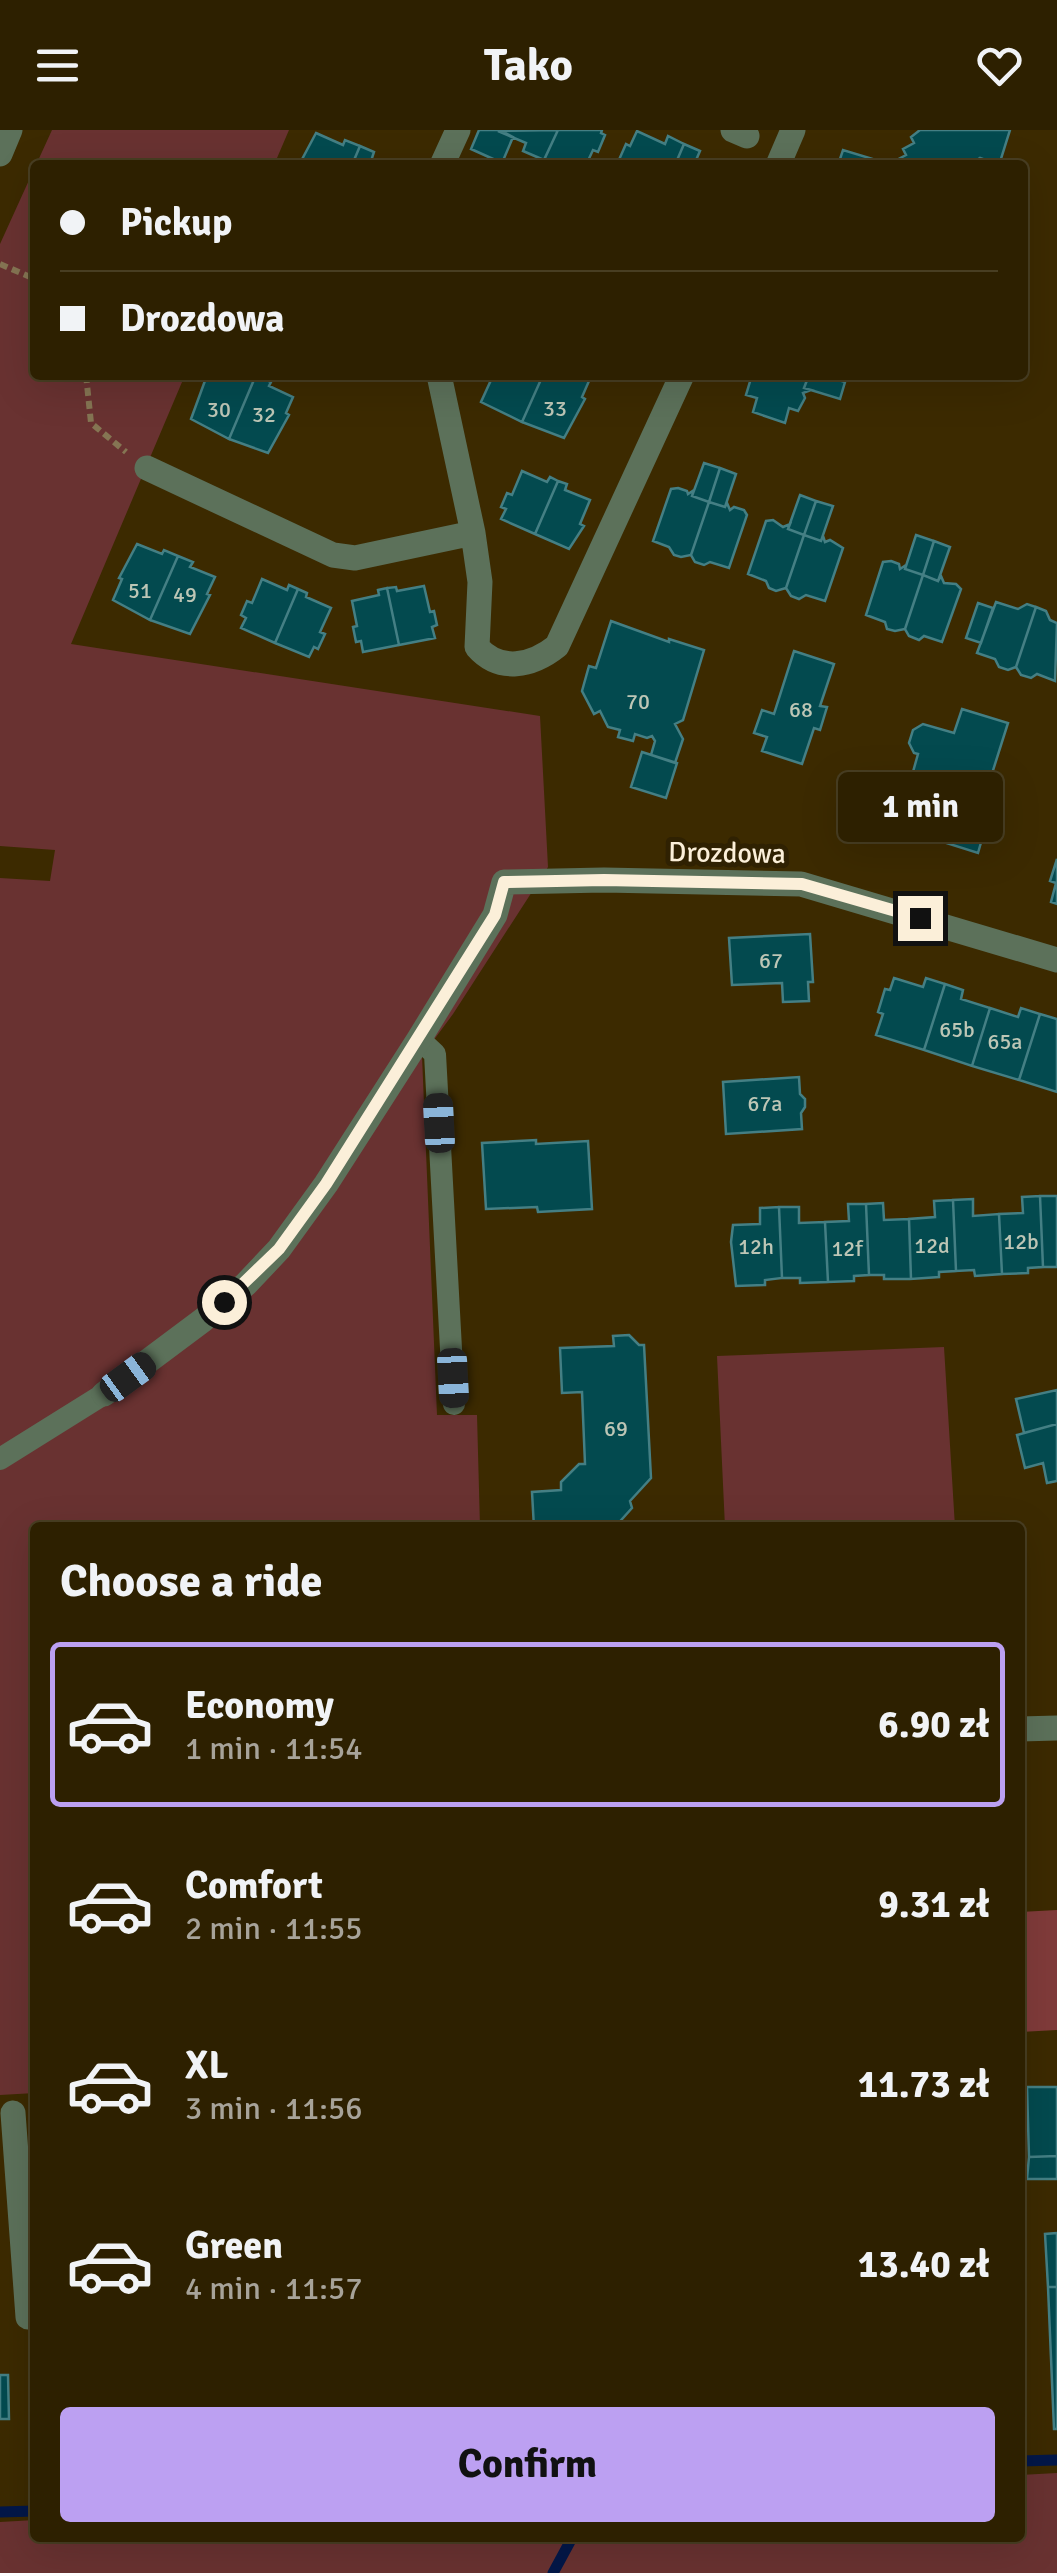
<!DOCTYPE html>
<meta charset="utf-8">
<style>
body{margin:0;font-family:Signika,sans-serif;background:#392d0f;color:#f1f3f6;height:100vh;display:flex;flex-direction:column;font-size:38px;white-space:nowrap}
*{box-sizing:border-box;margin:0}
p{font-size:32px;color:#a7a399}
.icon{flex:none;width:55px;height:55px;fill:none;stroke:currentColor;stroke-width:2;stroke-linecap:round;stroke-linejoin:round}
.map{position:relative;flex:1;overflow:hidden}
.sheet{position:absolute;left:30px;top:1392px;width:995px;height:1020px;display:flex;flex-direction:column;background:#2d2000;border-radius:10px;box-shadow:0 10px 40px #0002,0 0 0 2px #483e22}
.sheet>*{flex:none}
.guide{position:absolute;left:30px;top:30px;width:998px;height:220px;border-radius:10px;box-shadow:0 10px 40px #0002,0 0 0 2px #483e22;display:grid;align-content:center;height:220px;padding:0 30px;background:#2d2000}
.end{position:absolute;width:45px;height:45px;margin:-22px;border:12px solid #fbefd9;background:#111;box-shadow:0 0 0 5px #111}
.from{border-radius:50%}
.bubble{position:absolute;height:70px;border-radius:10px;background:#2d2000;box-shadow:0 10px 40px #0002,0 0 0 2px #483e22;font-size:32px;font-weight:700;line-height:70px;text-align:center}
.car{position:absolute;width:30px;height:60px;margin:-30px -15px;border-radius:12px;box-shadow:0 0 8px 2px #0007;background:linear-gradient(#222 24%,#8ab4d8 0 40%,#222 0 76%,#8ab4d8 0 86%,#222 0)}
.guide b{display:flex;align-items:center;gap:35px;height:95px;font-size:38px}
.guide b+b{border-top:2px solid #483e22}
.guide i{width:25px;height:25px;background:#f1f3f6}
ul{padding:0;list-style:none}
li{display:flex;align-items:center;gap:30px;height:165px;margin:0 20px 15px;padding:0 10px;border:5px solid transparent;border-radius:10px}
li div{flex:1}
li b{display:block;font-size:38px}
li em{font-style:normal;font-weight:700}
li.on{border-color:#bca0f2}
li>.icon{width:90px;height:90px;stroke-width:1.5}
h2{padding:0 30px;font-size:45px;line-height:120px}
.primary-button{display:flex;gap:20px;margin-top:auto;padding:20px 30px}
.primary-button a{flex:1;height:115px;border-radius:10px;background:#bca0f2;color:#111;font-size:40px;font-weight:700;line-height:115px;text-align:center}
header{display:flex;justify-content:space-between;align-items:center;height:130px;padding:0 30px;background:#2d2000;font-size:45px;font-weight:700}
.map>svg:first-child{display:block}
.green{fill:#693231}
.forest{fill:#803b3a}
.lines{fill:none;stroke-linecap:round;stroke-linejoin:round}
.stream{stroke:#031748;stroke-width:11}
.building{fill:#034a4f;stroke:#447f84;stroke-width:2.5}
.path{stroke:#857553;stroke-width:6;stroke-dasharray:8 5;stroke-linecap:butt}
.lane{stroke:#5c715a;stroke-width:22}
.street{stroke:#5c715a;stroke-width:25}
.route{stroke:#fbefd9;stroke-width:12}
.labels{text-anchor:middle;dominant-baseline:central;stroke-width:10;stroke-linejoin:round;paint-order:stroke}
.number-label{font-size:22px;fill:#bdc6b6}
.street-label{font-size:28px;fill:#fbefd9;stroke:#2f2102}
</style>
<header><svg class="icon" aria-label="menu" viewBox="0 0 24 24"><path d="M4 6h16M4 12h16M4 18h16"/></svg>Tako<svg class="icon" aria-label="heart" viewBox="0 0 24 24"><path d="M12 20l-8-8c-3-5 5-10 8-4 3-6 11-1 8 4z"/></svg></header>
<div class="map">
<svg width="1057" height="2443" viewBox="0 0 1057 2443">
<rect width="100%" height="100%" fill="#3c2a00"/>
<path class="green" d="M52,0H289L274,35H36Z
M35,37V245H185L71,514L540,586L548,737L453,884L422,926L437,1285H477L480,1397L35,1398V1963L0,1965V748L50,751L55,720L0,716V114Z
M944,1217L955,1397H725L717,1226Z
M1057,2343V2443H0V2392L35,2390V2408H1020V2345Z"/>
<path class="forest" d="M1057,1780V1900L1020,1902V1782Z"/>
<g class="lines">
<path class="stream" d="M1020,2331L1057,2330
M0,2382L35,2381
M553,2443L572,2408"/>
</g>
<path class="building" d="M479,0H499L513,7L502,33L471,19Z
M558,0L544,30L523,21L526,13L498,1Z
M558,0H602L601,3L605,5L598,22L593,20L586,35H555L544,30Z
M920,0H1010L999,35L980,28L974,32L976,35H838L843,20L889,34L906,25L903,19L914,13L911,7Z
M637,1L665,14L668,6L684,14L675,35H622L618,32L626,14L630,16Z
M316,3L343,15L345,10L360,16L352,35H299Z
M684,14L700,21L697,28L712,35H675Z
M360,16L374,22L372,28L389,35H352Z
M211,245H256L229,309L191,289L206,248L209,250Z
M256,245L271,252L269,256L293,267L286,283L289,285L268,323L229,309Z
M490,245H543L522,292L481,272L491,250Z
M543,245H575L589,251L582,267L585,269L564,308L522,292Z
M752,245H809L804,258L811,260L803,263L805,268L798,281L789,278L785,293L753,282L757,268L746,265Z
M809,245H823L845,252L840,269L804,258Z
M704,333L720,338L709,372L692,366Z
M720,338L736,344L725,377L709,372Z
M522,341L547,352L550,347L558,351L535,404L501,389L506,379L501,377L507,363L512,365Z
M558,351L567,354L565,360L590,370L580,394L584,396L569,419L535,404Z
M678,358L687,361L688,364L694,360L692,366L709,372L691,425L681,427L674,425L669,417L653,411L671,359Z
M800,365L816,371L804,405L788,399Z
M816,371L833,376L821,411L804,405Z
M709,372L725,377L727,373L730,380L734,377L744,380L747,385L729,438L710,432L704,435L695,432L691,425Z
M773,390L783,397L790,394L788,399L804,405L786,458L776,461L769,458L766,451L748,444L766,391Z
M804,405L821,411L823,406L825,412L830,410L843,418L825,471L806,465L799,469L791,466L786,458Z
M916,405L934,411L923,445L905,439Z
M934,411L950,417L938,451L923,445Z
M137,414L162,424L164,420L178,426L150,490L113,470L122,449L119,448Z
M178,426L193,432L190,437L215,447L207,464L210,465L190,504L150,490Z
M891,431L899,434L900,439L906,435L905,439L923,445L905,499L895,501L887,499L885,492L866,485L883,432Z
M923,445L938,451L941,446L944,453L956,454L961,459L942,512L924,506L919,510L909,506L905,499Z
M262,449L287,460L289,455L298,459L275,513L241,498L246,488L241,485L247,471L252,473Z
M424,456L430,482L434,481L437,495L432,497L435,508L399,515L387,458L396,457L397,461Z
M387,458L399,515L363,522L361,511L356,512L353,497L357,496L352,471L379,465L378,460Z
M298,459L307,463L306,467L331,478L320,502L325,504L318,519L314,517L309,527L275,513Z
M996,472L1018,479L1027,474L1036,477L1016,537L1008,540L999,537L995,529L977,523Z
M978,473L993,478L981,513L966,508Z
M1036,477L1046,481L1050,490L1057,493L1055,551L1037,544L1031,548L1021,545L1016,537Z
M611,491L669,512V509L704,520L683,590L675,594L683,609L675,633L651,625L655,611L652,606L647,608L635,604L633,611L618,607L620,600L608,597L600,581L594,584L582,561L589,536L596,538Z
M794,521L834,534L820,576L827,577L820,600L814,598L802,634L762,621L767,607L754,603L762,580L774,584Z
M962,579L1008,593L983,672L972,668L968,681L988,688L978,723L943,712L947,696L937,693L935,700L922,695L917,685L923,667L932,670L936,657L911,649L918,624L914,623L909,613L913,600L923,594L954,603Z
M642,622L677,633L666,668L631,657Z
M1057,729V774L1051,772L1056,753L1050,751Z
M810,804L813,852H808L809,871L783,872L782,853L732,855L729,808Z
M894,848L923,857L926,848L945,854L924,920L876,905L883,884L878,882L885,859L890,860Z
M945,854L963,860L961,869L990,878L972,936L924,920Z
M990,878L1018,887L1021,878L1040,884L1019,950L972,936Z
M1040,884L1057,889V962L1019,950Z
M799,947L800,964L805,969V977L801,983L802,999L726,1004L723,952Z
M536,1010V1014L588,1011L592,1079L538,1082L537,1077L486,1079L482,1013Z
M1040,1066H1057V1137H1043Z
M1040,1066L1043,1137L1028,1138V1143L1002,1144L999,1084L1023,1083L1022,1067Z
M973,1069V1086L999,1084L1002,1144L975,1146L974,1140L956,1141L953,1070Z
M953,1070L956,1141L939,1142V1147L911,1149L909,1089L935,1087L934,1071Z
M883,1073L884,1090L909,1089L911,1149H884V1145H869L866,1074Z
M848,1074H866L869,1145L854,1146V1151L828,1152L825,1092L849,1091Z
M779,1077H799V1093L825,1092L828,1152L800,1153V1148H782Z
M779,1077L782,1148L765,1150V1155L736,1156L731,1112L733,1095L760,1094V1078Z
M629,1205L639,1215H644L651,1348L630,1371L632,1378L614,1398H534L532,1362L561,1360V1352L579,1334H585L582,1262L562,1263L560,1218L614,1216L613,1206Z
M1057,1260V1294L1024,1303L1016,1269Z
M1057,1294V1351L1047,1353L1043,1333L1025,1338L1017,1305Z
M1027,1957H1057V2026L1029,2027Z
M1057,2026V2049H1027L1029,2027Z
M1057,2103V2157H1048L1045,2104Z
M1048,2157H1057V2299H1054Z
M0,2245H8L9,2289H0Z"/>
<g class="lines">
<path class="path" d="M0,134L35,149
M86,245L91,293L126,322"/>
<path class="lane" d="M419,909L435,924L454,1274
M0,1329L104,1264"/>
<path class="street" d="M733,0L747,6
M0,24L10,0
M442,35L458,0
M778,35L793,0
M439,245L473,403L480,452L477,517C500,543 532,536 557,516L682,245
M147,338L333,425L355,428L473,403
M104,1264L203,1190L246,1154L279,1119L326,1054L419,909L495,785L504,752L604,750L801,754L1057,830
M1020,1599L1057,1598
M13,1983L28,2187"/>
</g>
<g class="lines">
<path class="route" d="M224,1172L279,1119L326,1054L495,785L504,752L604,750L802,754L920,788"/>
</g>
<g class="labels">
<g class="number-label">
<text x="555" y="278">33</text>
<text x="219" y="279">30</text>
<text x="264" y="284">32</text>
<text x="140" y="460">51</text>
<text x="185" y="464">49</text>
<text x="638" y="571">70</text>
<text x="801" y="579">68</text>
<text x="771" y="830">67</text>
<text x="957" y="899">65b</text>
<text x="1005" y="911">65a</text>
<text x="765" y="973">67a</text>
<text x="1021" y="1111">12b</text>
<text x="932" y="1115">12d</text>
<text x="756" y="1116">12h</text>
<text x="847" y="1118">12f</text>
<text x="616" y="1298">69</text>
</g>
<g class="street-label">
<text transform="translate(727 723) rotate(1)">Drozdowa</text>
</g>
</g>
</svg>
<i class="end from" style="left:224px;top:1172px"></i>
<i class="end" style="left:920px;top:788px"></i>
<div class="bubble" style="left:838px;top:642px;width:165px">1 min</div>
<i class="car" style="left:439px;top:993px;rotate:357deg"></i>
<i class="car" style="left:128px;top:1247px;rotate:54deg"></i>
<i class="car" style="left:453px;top:1248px;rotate:177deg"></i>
<div class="guide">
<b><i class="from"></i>Pickup</b>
<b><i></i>Drozdowa</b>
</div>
<section class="sheet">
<h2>Choose a ride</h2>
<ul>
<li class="on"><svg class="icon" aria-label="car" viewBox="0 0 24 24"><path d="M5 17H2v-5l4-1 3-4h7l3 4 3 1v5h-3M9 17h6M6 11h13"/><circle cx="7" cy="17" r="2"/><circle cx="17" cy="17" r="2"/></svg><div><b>Economy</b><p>1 min · 11:54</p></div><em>6.90 zł</em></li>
<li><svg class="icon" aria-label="car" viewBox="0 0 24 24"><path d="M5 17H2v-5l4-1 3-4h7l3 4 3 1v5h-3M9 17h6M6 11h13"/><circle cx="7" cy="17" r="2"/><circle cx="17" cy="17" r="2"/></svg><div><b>Comfort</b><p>2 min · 11:55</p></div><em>9.31 zł</em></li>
<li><svg class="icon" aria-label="car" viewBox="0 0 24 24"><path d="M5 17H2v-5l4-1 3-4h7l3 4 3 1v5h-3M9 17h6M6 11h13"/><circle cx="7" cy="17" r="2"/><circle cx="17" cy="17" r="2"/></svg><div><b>XL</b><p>3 min · 11:56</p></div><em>11.73 zł</em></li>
<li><svg class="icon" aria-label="car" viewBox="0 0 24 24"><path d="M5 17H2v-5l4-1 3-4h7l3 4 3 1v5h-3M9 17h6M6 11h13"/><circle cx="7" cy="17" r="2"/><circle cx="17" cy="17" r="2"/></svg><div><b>Green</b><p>4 min · 11:57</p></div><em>13.40 zł</em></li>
</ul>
<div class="primary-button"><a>Confirm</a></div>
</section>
</div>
